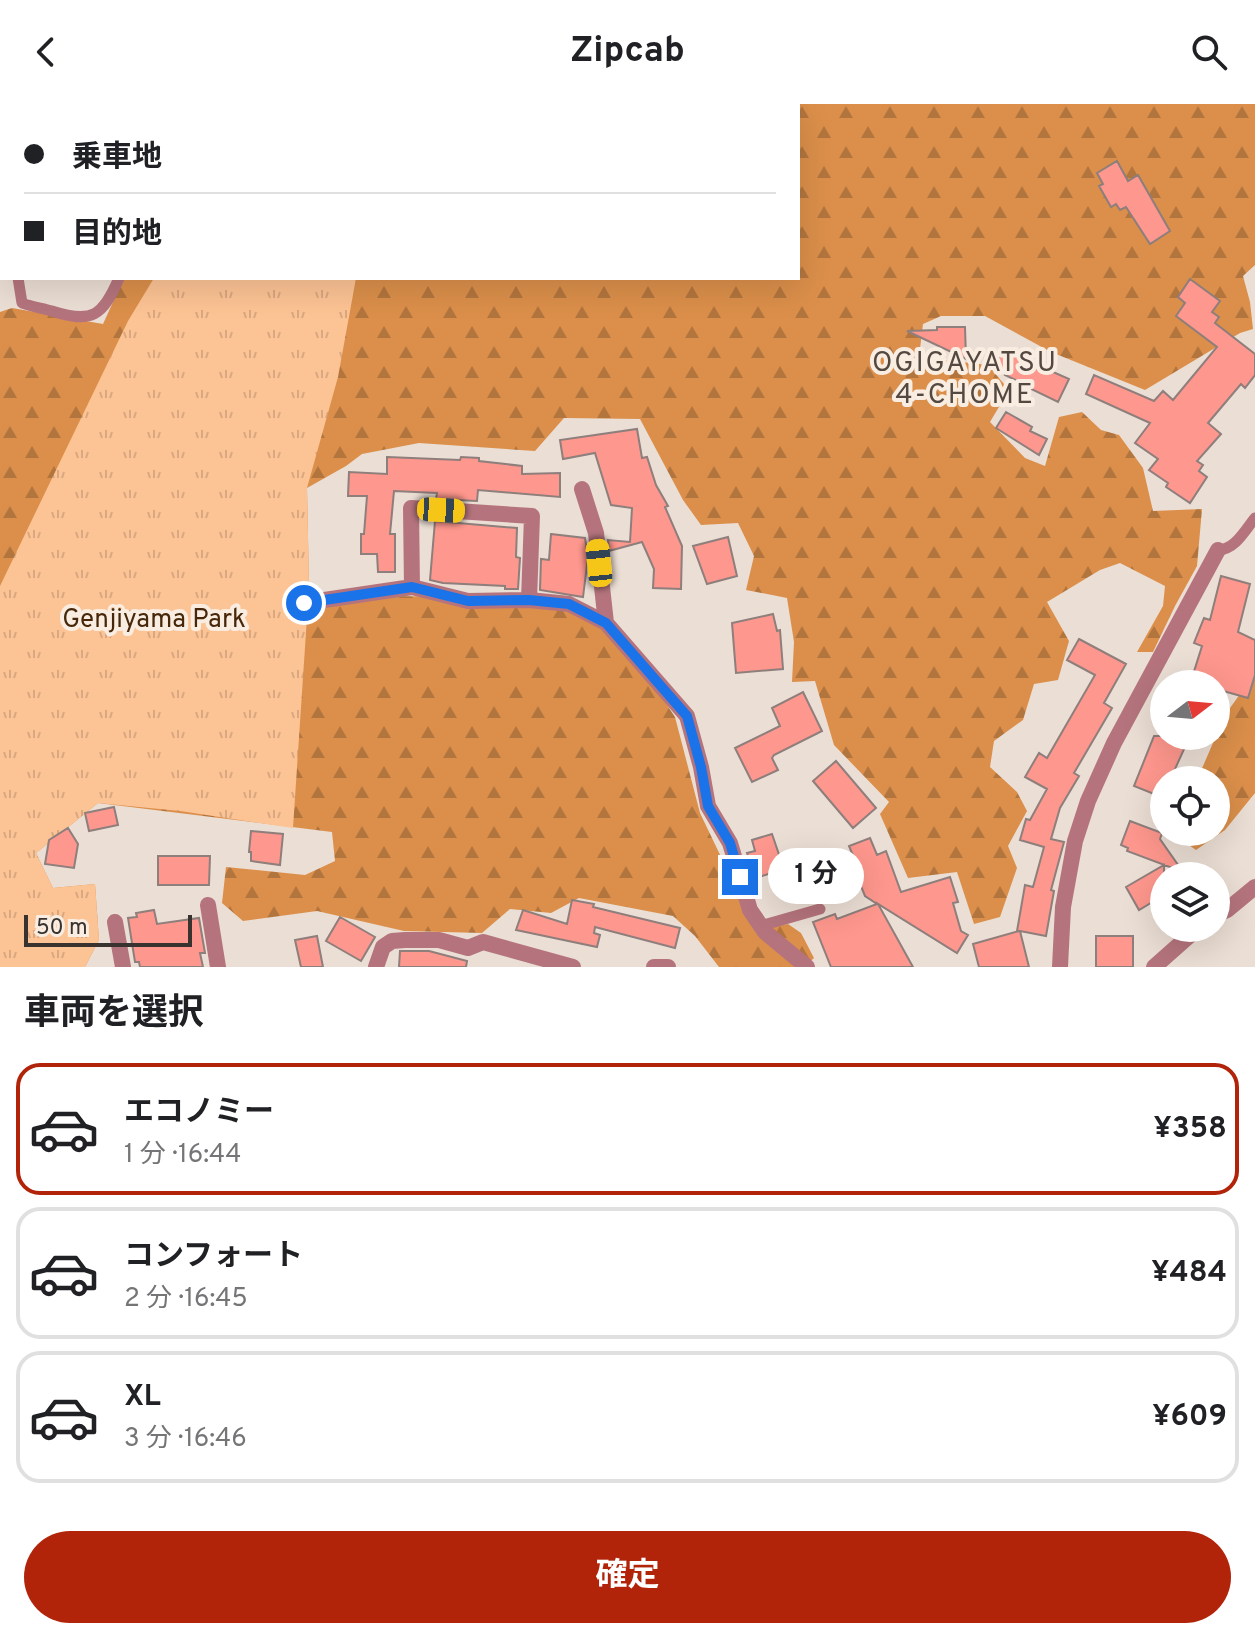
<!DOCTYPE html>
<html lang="ja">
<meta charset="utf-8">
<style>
body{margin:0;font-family:Overpass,"Noto Sans JP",sans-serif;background:#f2f2f2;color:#202124;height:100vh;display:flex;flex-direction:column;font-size:30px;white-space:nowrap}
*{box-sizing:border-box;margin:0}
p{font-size:26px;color:#757577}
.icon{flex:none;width:44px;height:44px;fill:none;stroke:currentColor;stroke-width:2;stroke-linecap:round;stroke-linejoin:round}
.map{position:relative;height:863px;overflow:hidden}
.details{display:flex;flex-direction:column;background:#fff;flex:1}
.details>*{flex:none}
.guide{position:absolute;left:0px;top:0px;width:800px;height:176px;box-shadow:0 8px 32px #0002;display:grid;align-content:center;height:176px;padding:0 24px;background:#fff}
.needle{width:52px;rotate:74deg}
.controls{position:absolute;left:1150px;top:566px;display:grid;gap:16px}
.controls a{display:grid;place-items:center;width:80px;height:80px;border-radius:50%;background:#fff;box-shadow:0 8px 32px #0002;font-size:40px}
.scale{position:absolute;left:24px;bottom:20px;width:168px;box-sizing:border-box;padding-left:8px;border:4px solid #38332f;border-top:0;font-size:22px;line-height:28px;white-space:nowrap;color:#38332f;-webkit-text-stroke:6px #f9ece1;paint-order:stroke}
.end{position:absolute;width:36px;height:36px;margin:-18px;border:10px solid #1a73e8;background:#fff;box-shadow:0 0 0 4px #fff}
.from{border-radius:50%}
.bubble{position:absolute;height:56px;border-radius:28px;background:#fff;box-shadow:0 8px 32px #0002;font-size:26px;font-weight:700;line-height:56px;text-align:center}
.car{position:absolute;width:24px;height:48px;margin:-24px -12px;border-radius:10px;box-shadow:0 0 6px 2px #0007;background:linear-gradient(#f5c518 24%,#345 0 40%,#f5c518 0 76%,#345 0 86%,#f5c518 0)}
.guide b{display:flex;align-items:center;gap:28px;height:76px;font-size:30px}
.guide b+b{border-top:2px solid #e0e0e0}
.guide i{width:20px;height:20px;background:#202124}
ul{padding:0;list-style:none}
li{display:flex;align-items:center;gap:24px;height:132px;margin:0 16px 12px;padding:0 8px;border:4px solid #e0e0e0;border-radius:24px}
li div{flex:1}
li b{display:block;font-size:30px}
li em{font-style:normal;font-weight:700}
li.active{border-color:#b1240a}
li>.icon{width:72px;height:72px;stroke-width:1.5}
h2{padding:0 24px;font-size:36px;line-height:96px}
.primary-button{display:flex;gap:16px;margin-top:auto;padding:16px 24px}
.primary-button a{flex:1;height:92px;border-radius:48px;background:#b1240a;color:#fff;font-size:32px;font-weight:700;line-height:92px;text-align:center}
header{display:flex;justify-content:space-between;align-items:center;height:104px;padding:0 24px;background:#fff;font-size:36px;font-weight:700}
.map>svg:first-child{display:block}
.forest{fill:url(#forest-firs)}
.park{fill:url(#park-tufts)}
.building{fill:#fe978d;stroke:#8e7e7c;stroke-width:2}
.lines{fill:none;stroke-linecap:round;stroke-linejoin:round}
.lane{stroke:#b5747d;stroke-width:11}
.street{stroke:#b5747d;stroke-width:16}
.route{stroke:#1a73e8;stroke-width:10}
.labels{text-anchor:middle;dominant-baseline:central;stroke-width:8;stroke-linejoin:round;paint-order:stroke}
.park-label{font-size:26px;fill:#462709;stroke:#f9ece1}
.neighbourhood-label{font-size:28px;letter-spacing:2px;fill:#534940;stroke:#f9ece1}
</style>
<header><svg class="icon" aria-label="back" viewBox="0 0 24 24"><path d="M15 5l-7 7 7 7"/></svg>Zipcab<svg class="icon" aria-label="search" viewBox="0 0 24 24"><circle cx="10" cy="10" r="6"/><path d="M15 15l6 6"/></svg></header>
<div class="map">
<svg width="1255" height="863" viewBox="0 0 1255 863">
<defs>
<pattern id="forest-firs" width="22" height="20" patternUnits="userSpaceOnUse" patternTransform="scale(2)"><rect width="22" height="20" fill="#db8f4a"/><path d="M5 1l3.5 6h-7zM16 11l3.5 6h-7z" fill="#b3753e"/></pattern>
<pattern id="park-tufts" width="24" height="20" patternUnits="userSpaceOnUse" patternTransform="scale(2)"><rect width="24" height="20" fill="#fcc394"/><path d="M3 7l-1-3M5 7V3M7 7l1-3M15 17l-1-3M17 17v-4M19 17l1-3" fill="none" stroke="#d9a880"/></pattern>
</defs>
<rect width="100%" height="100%" fill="#ebded4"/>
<path class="forest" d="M0,0H1255V161L1243,172L1250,198L1253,225L1240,229L1145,286L1051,248L985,212H941L923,220L919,253L988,261L1009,286L990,318L1025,354L1045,362L1059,313L1082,308L1101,326L1119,331L1143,364L1153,407L1202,405L1197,462L1175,502L1153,548H1137L1163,502L1165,482L1120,459L1100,466L1047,498L1069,537L1058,576L1034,580L1023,616L994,637L990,663L1017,688L1027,707L1008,742L1017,764L1000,813L974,820L957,768L908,774L880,710L889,698L834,641L815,577L792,578L794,538L787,494L746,486L754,452L738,419L701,421L683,396L640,315L564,314L535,347L419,339L362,350L346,362L307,384L309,483L327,491L520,494L612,518L675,613L700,709L756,826L788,820L801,829L814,854L804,863H719L695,832L673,812L579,794L551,809L510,805L482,829L404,827L317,807L243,817L222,799L226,763L305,771L335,757L332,728L98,699L36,749L53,784L95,780L99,836L85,863H0V208L12,204L103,220L124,174H798V2H2L0,25Z
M1255,569V689L1225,726L1196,746L1175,731L1176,728H1216V676H1197L1225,611Z"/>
<path class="park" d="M176,0H434L432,2Z
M154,174H356L338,273L307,384L309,483L293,724L180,707L98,699L36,749L53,784L95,780L99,836L85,863H0V482L128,217Z"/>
<path class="building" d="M1117,57L1128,77L1138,71L1170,127L1150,140L1126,103L1120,106L1116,100L1111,103L1099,82L1103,80L1097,69Z
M1190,175L1220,197L1212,208L1219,213L1215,219L1255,250V271L1245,284L1241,280L1208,319L1221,330L1197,357L1203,361L1199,367L1207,373L1190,399L1166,383L1168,379L1149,366L1158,355L1135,339L1150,319L1086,290L1094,271L1154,297L1163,287L1173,296L1217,243L1176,212L1185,199L1178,193Z
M937,223H965L966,255L907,227L937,226Z
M1003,246L1069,275L1058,298L1023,281L1024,280L1005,271L1007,267L995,261Z
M1006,308L1032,323L1030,327L1047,335L1039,351L996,324Z
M637,325L642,354L647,353L656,381L668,402L665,403L682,442L681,485L653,484L654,465L642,438L609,447L608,436L630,438L632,404L611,401L595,349L563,355L560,336Z
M387,353L460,356L461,353L479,354V357L522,362V370L560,369V393L478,386L477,397L436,395L437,389L394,387L390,430H395V468H378L377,450H361V430H364L367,392H348L349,368L387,370Z
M435,417L517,424L516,453L520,454L518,485H505V482L443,479L430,476Z
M551,430L585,434L588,453L583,493L540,486L541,455L549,456Z
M728,433L737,472L707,480L693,442Z
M1221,472L1250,480L1238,528L1255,536V571L1248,594L1216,585V580L1191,577L1202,542L1194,539L1204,514L1210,516Z
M773,510L777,527L780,526L783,565L736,569L732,519Z
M1079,535L1126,560L1104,599L1112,604L1074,669L1079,672L1060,704L1051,735L1064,738L1051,786L1054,787L1046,832L1020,827L1029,863H979L973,840L1019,827H1017L1025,781L1033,783L1044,743L1020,736L1026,715L1030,716L1047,685L1025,673L1039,649L1047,654L1095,571L1067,556Z
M803,588L822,627L774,651L772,654L778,666L752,678L735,644L780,622L772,604Z
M1154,632H1190L1170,676H1164V694L1134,682Z
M836,657L876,704L853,724L813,677Z
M114,703L118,721L89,727L85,709Z
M1130,717L1162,729L1160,735L1183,768L1127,747L1128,744L1121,741Z
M68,724L78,740L74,764L45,760L49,736Z
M251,727L283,730L280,761L251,757V748H249Z
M772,730L784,765L756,774L747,749L755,747L752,736Z
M870,734L877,751L886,747L901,788L950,773L958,798L953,799L961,827L968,831L957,849L878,800L913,863H831L813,818L835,810L837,815L877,800L865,792L853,762L857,761L849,742Z
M158,752H210L209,781H158Z
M1164,761V791L1139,806L1126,783Z
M572,796L594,800L593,803L680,824L675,844L595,823L594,829L600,831L597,843L516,826L523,806L567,820Z
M154,806L157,820L199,814L205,849H200L203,863H140L139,858H135L128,814L137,813L136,809Z
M340,813L375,833L361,857L326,837Z
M317,832L323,863H301L295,836Z
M1096,832H1133V863H1096Z
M400,847H429L467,857L466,863H399Z"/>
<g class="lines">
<path class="lane" d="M0,136L2,139
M18,174L22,199C32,203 42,204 52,207C92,220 103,212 119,174
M1218,446C1235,446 1245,426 1255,414
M760,822L820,805"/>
<path class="street" d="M310,2V0
M422,2L425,0
M582,385L596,429L606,519
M412,483L411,404L532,412L529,496
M304,499L412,483L468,497L529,496L569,500L606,519L687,612L701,663L708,702L730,739L750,806L765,828L807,863
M208,801L218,863
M1216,811L1227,806L1255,783
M115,818L123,863
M376,863L383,843L392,837L405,836H439L468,844L483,838L573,863
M654,863H668
M1060,863L1063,803L1075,737L1088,697L1114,639L1218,446
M1154,863L1198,824"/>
</g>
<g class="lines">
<path class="route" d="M304,499L412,483L468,497L529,496L569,500L606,519L687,612L701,663L708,702L730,739L740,773"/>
</g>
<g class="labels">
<g class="park-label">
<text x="154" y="516">Genjiyama Park</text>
</g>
<g class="neighbourhood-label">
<text x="965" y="260">OGIGAYATSU<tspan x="965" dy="32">4-CHOME</tspan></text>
</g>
</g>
</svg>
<div class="controls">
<a><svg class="needle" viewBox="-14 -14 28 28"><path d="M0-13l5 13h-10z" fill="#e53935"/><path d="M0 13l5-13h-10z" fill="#757577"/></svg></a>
<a><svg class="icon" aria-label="locate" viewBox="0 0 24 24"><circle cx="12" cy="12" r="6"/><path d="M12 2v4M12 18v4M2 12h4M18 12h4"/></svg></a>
<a><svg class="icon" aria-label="layers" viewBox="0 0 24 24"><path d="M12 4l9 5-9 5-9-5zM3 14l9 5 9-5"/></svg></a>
</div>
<div class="scale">50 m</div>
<i class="end from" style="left:304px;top:499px"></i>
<i class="end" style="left:740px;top:773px"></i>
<div class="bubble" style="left:768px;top:744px;width:96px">1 分</div>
<i class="car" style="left:441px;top:406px;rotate:93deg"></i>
<i class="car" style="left:599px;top:459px;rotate:354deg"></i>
<div class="guide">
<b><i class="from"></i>乗車地</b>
<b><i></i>目的地</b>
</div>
</div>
<section class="details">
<h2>車両を選択</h2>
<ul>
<li class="active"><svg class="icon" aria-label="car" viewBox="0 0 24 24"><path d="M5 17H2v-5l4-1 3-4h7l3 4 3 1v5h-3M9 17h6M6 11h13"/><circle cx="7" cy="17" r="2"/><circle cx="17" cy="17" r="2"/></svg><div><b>エコノミー</b><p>1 分 · 16:44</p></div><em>¥358</em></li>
<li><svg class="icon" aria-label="car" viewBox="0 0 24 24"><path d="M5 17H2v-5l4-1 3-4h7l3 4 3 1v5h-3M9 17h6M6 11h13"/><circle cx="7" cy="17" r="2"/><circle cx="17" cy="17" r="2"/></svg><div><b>コンフォート</b><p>2 分 · 16:45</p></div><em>¥484</em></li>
<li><svg class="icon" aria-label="car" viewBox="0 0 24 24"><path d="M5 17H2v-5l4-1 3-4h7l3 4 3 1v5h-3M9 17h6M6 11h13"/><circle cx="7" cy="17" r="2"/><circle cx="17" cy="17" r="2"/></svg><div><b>XL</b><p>3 分 · 16:46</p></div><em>¥609</em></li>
</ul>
<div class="primary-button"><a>確定</a></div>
</section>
